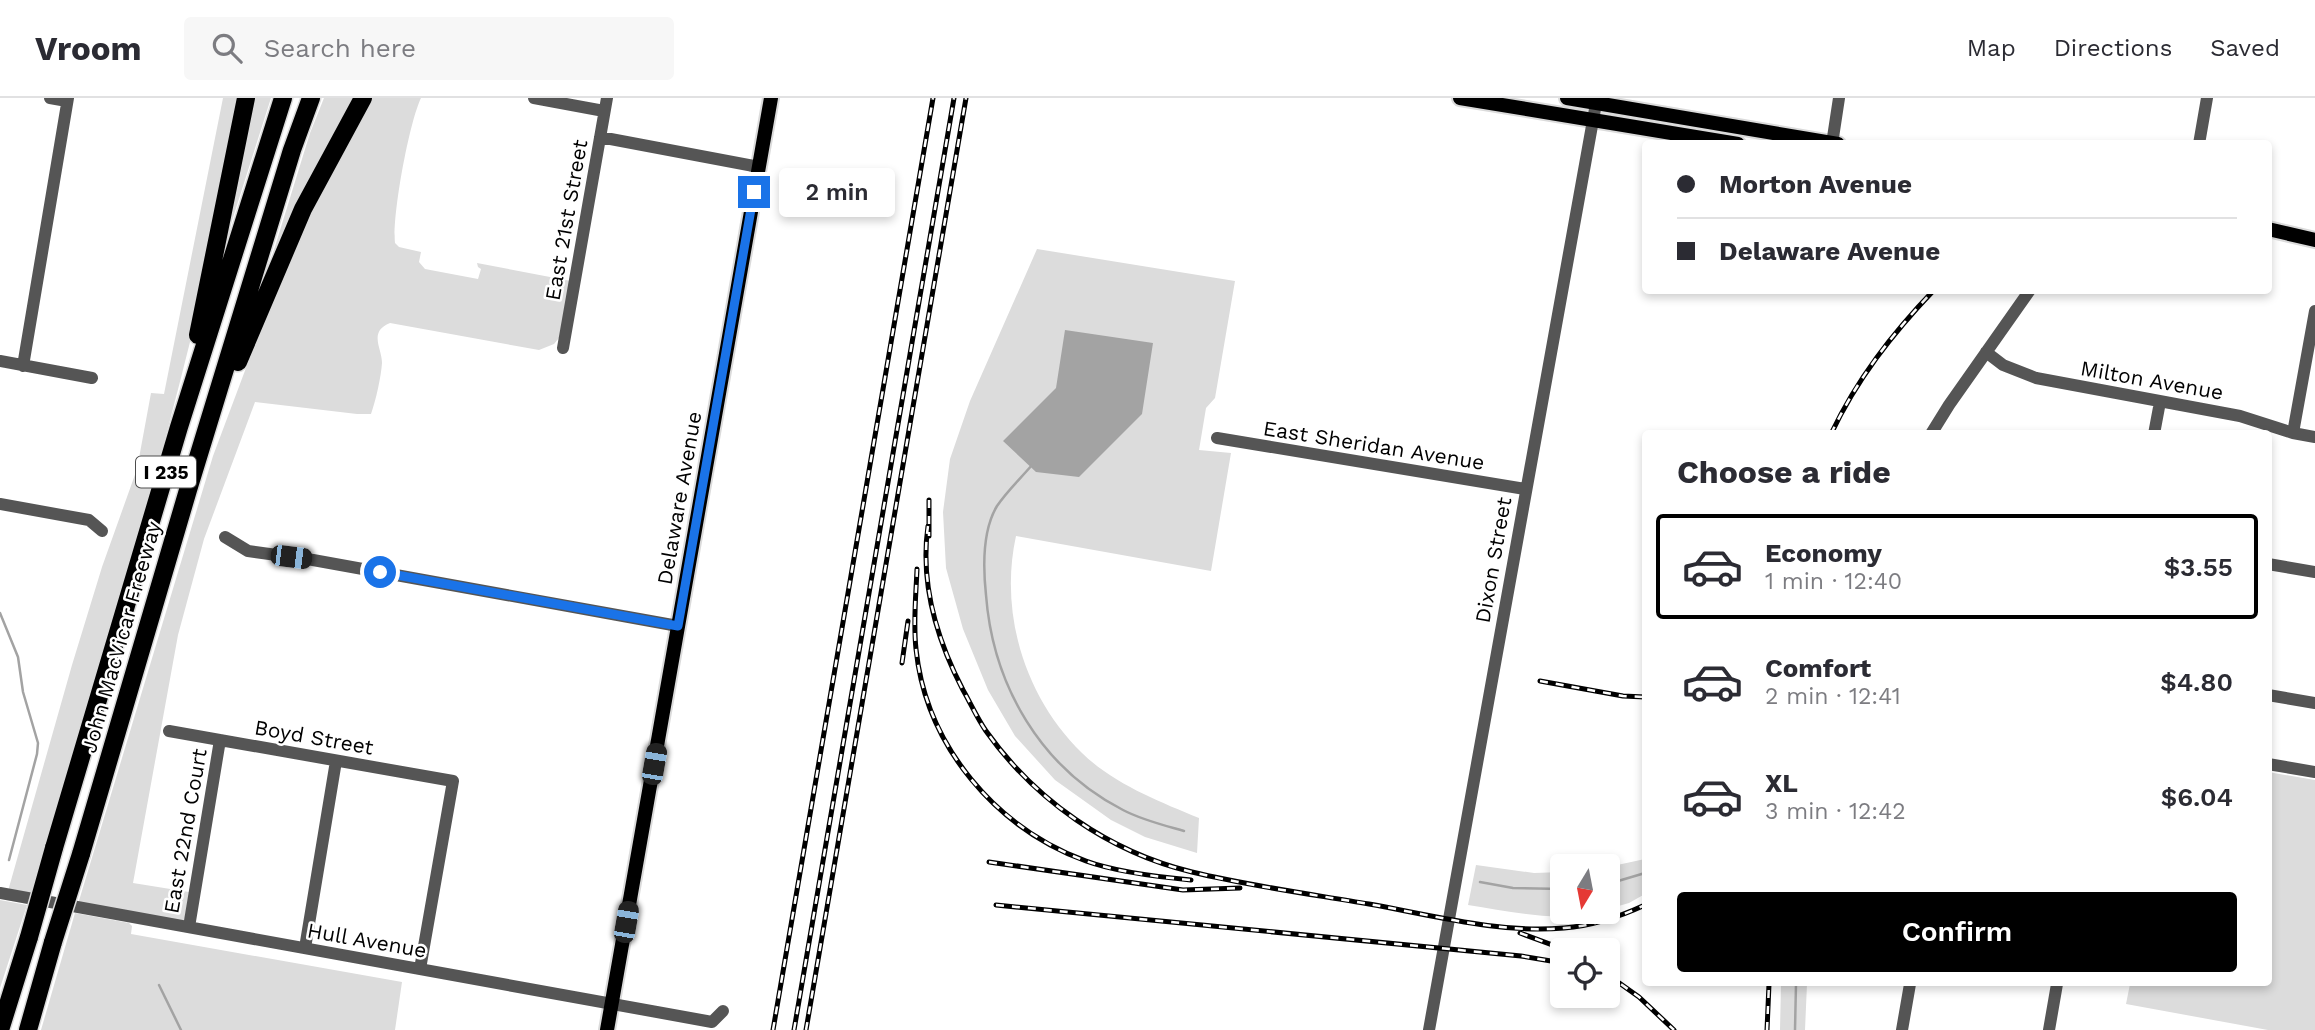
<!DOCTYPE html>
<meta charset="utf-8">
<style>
body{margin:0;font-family:"Work Sans",sans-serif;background:#f7f7f7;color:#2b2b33;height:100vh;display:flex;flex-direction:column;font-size:26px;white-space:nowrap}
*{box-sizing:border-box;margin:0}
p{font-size:23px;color:#7c7c81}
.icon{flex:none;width:38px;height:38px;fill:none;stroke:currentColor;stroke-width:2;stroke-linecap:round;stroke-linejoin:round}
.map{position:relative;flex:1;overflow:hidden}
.panel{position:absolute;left:1642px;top:332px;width:630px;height:556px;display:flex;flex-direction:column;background:#fff;border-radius:7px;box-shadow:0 4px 10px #0003}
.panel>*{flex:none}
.hud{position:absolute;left:1642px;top:42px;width:630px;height:154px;border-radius:7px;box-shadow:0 4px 10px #0003;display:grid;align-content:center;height:154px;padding:0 35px;background:#fff}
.needle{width:46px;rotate:190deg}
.buttons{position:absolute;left:1550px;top:756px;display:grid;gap:14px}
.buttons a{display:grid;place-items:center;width:70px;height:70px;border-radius:7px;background:#fff;box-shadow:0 4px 10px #0003;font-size:35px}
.end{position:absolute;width:32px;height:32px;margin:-16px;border:9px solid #1a73e8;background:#fff;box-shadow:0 0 0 4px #fff}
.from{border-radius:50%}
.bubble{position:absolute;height:49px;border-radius:7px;background:#fff;box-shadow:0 4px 10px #0003;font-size:23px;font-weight:600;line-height:49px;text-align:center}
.car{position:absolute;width:21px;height:42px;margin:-21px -10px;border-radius:9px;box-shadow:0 0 5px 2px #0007;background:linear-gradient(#222 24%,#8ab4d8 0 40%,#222 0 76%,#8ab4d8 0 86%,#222 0)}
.hud b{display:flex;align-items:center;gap:24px;height:66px;font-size:26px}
.hud b+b{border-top:2px solid #e1e1e2}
.hud i{width:18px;height:18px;background:#2b2b33}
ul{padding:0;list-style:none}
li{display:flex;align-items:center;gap:21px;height:105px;margin:0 14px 10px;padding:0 21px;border:4px solid transparent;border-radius:7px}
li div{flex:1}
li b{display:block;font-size:26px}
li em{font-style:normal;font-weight:600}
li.on{border-color:#000}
li>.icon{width:63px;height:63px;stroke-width:1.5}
h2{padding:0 35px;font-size:32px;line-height:84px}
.button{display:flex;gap:14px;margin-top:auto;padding:14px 35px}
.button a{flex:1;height:80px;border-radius:7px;background:#000;color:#fff;font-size:28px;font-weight:600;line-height:80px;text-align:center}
header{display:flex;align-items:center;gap:42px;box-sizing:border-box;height:98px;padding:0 35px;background:#fff;border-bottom:2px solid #e1e1e2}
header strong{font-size:33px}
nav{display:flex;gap:38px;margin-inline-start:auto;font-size:24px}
.search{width:490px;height:63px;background:#f7f7f7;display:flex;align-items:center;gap:18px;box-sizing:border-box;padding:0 24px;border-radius:7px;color:#7c7c81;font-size:26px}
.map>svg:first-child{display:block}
.green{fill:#dcdcdc}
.water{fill:#a3a3a3}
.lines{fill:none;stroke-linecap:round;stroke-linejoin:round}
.stream{stroke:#a3a3a3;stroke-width:2.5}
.major-casing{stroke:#dbdbdb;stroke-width:18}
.highway-casing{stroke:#dbdbdb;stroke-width:21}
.minor{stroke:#555;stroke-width:12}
.major{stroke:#000;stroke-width:14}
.highway{stroke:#000;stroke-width:18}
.rail-casing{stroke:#000;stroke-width:5}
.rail{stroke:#fff;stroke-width:2.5;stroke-dasharray:8;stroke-linecap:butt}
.highway-bridge-casing{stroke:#dbdbdb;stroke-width:21;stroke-linecap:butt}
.highway-bridge{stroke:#000;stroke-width:18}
.route{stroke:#1a73e8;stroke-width:9}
.labels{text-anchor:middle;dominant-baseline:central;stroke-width:5;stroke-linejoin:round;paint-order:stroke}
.shield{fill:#fff;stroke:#4c4c4c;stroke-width:2}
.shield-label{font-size:19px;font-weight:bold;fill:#000}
.street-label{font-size:21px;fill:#000;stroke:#fff}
</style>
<header>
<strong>Vroom</strong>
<div class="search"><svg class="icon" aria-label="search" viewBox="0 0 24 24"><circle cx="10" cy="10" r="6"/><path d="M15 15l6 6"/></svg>Search here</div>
<nav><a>Map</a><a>Directions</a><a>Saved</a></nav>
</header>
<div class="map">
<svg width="2315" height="932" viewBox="0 0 2315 932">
<rect width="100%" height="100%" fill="#fff"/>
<path class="green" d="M223,0H240C224,81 209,163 190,244C144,430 87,614 30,798L8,793L72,567L102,469L137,371L151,295L164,296Z
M251,0H271L223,151Z
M324,0H358L265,181L310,35Z
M370,0H421C409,25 392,118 395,145L399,149L421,154L419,164L425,171L478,181L481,171L478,169L477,165L571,183L559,240L554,246L539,252L390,225C368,234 382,250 382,265C381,279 376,302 371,316H357L255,304L204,441L178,537L133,785L189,794L185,820L183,823L78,806L213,358L285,166L305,119Z
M1037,151L1235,183L1215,300L1206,310L1199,352L1231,355L1211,473L1016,438C999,515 1025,600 1082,655C1114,686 1158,703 1199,720L1197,755L1145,739L1111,722L1055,682L1015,638L988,592L963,531L946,470L943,414L950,361L970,303Z
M2268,674L2315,682V932H2268L2126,906L2130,886H2268Z
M1645,761V796L1629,805L1608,811V769Z
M1476,767L1534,775L1563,774V814H1597C1556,825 1509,813 1468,807Z
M0,802L27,807L0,890Z
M75,815L129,825L132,828L131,836L402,884L395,932H41Z
M1781,886H1807L1805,932H1780Z"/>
<path class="water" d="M1065,232L1153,245L1142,316L1079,379L1036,374L1003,343L1056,290Z"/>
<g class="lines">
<path class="stream" d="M1032,367C1021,380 1007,393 997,408C982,433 983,469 986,497C993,588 1041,670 1123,712C1142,722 1163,727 1184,733
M0,515L18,559L23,594L38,645L37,656L9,762
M1480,784L1513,790L1563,791
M1608,786L1645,775
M159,887L181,932
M1795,932L1796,886"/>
<g class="major-casing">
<path id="major" d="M1460,0L1738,46
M1567,0L1838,46
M2268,131L2315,142
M607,932L771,0"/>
</g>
<g class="highway-casing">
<path id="highway" d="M198,237L246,0
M238,264L303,111L363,0
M54,750L179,329L283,0
M81,756L188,392L292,52L311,0
M0,932L29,839
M28,932L53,844"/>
</g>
<path class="minor" d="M50,0L67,3
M534,0L604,13
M600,39L759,69
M1832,46L1839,0
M2199,46L2207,0
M563,250L607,0
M1986,254L2003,267L2036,280L2240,318L2293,335L2315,339
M0,263L92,280
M23,268L68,0
M2293,335L2315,213
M1931,336L1949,307L2030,192
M2154,336L2160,304
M1217,340L1525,391
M0,406L89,422L102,433
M225,439L248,453L313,462L678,528
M2268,466L2315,474
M2268,597L2315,605
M169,633L453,683L420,871
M2268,666L2315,674
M0,795L712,924L723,913
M189,829L220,642
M305,850L336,663
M1429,932L1597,0
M1902,932L1910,886
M2049,932L2057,886"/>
<use href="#major" class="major"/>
<use href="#highway" class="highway"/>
<g class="rail-casing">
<path id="rail" d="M1831,336C1857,281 1892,236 1934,192
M929,402V438
M928,428C920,484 937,542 963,592C971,606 977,620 986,633C1035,702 1109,754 1192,774C1250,788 1310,796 1369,806C1431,817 1502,836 1564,830C1592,828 1619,819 1645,807
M917,471C916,497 913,524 916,551C926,648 996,730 1086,763C1116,774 1159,779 1191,782
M902,565L908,523
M1540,583L1623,598L1645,599
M989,764L1183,792L1240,790
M996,807L1521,858L1563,865
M1520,835L1566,852
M1608,877L1639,899L1674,932
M773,932L933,0
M794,932L954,0
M806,932L966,0
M1767,932L1769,886"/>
</g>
<use href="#rail" class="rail"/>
<g class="highway-bridge-casing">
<path id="highway-bridge" d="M29,839L54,750
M53,844L81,756"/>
</g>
<use href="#highway-bridge" class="highway-bridge"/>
</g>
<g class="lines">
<path class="route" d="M380,474L678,528L754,94"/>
</g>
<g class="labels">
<rect class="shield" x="136" y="358.5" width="60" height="31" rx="5"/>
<g class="shield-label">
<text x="166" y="374">I 235</text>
</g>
<g class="street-label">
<text transform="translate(566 122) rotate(-80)">East 21st Street</text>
<text transform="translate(2152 282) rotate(10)">Milton Avenue</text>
<text transform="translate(1374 347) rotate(9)">East Sheridan Avenue</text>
<text transform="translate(679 400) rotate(-80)">Delaware Avenue</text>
<text transform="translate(1493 462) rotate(-80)">Dixon Street</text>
<text transform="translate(121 539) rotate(-74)">John MacVicar Freeway</text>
<text transform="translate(314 639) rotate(10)">Boyd Street</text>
<text transform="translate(185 733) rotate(-80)">East 22nd Court</text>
<text transform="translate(367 842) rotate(10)">Hull Avenue</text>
</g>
</g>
</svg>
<div class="buttons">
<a><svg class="needle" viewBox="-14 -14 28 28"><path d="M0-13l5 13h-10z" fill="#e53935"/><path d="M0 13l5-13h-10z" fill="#7c7c81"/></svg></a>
<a><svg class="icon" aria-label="locate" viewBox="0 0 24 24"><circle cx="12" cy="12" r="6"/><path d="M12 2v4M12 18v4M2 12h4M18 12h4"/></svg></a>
</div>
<i class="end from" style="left:380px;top:474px"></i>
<i class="end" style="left:754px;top:94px"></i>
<div class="bubble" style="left:779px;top:70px;width:116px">2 min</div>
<i class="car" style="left:291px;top:459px;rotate:97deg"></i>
<i class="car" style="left:654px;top:666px;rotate:10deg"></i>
<i class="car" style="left:626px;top:824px;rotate:10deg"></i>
<div class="hud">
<b><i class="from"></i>Morton Avenue</b>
<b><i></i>Delaware Avenue</b>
</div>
<section class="panel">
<h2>Choose a ride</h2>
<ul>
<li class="on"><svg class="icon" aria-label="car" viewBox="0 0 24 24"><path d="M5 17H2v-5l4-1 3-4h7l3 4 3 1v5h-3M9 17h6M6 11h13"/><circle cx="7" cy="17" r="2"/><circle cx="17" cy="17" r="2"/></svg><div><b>Economy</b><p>1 min · 12:40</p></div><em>$3.55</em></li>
<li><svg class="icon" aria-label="car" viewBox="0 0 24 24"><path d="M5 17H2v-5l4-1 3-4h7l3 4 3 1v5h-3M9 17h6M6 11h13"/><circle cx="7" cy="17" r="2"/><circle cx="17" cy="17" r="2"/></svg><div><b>Comfort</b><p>2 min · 12:41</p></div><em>$4.80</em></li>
<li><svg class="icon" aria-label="car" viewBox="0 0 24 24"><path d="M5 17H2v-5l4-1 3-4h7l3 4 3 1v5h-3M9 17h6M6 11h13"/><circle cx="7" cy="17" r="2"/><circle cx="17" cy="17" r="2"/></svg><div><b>XL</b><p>3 min · 12:42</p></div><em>$6.04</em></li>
</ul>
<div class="button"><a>Confirm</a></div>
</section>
</div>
